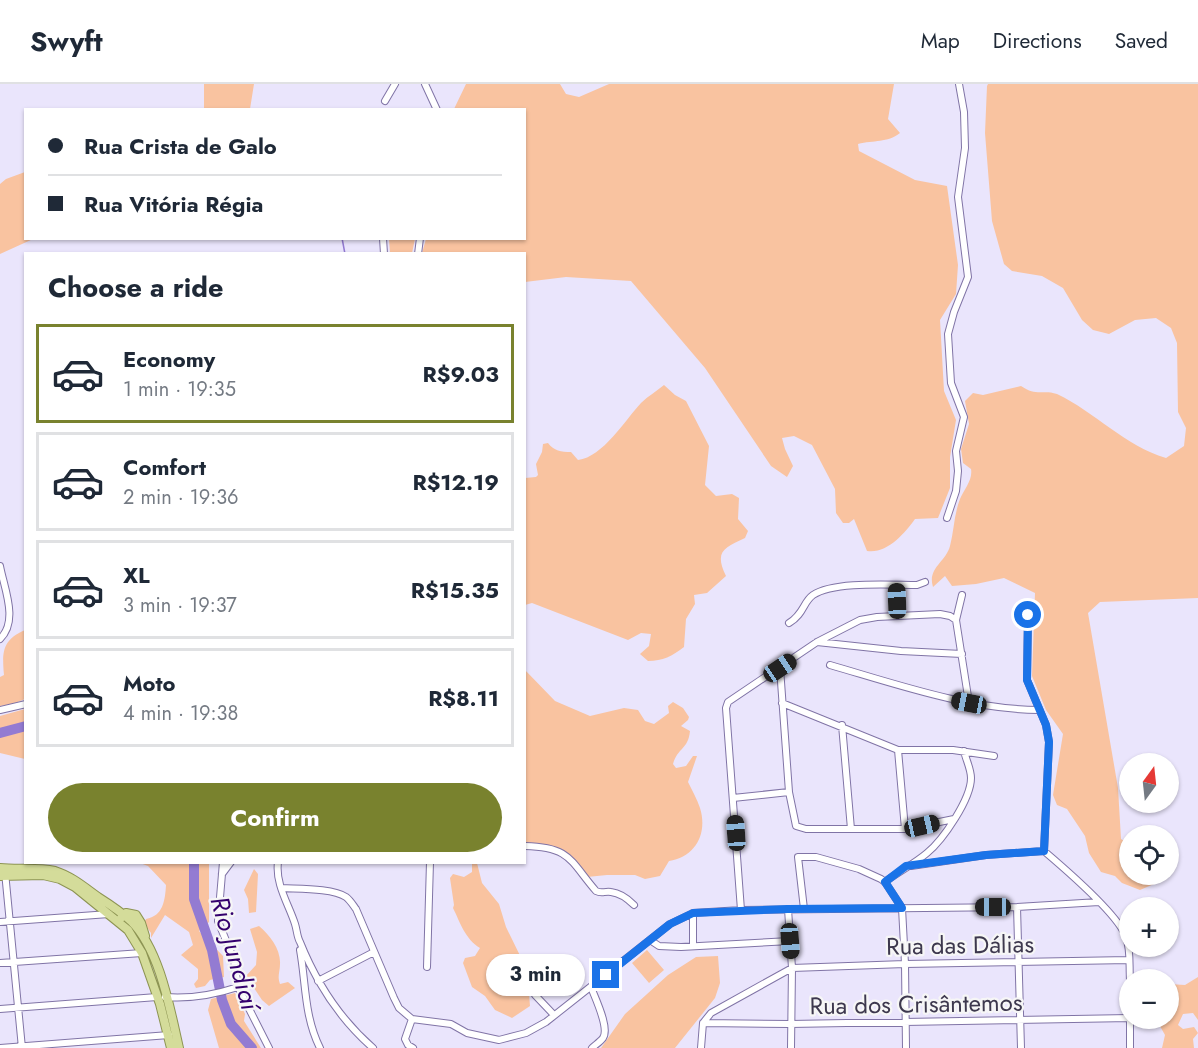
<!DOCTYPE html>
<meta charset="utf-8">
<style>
body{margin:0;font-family:Jost,sans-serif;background:#f2f2f3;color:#1f2937;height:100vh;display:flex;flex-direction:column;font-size:22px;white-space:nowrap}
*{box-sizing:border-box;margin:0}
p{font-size:20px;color:#747a83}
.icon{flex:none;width:33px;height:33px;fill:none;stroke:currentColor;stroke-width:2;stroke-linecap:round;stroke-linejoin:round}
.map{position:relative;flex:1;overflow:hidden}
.sheet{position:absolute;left:24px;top:168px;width:502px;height:612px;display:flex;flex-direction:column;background:#fff;border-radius:0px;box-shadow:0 2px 4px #0004}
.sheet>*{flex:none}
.hud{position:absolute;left:24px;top:24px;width:502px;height:132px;border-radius:0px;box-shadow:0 2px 4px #0004;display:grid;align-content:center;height:132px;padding:0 24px;background:#fff}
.needle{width:39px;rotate:15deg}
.fabs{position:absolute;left:1119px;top:669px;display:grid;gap:12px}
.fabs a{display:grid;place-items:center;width:60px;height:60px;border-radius:50%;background:#fff;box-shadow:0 2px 4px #0004;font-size:30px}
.end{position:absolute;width:27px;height:27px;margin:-14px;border:8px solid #1a73e8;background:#fff;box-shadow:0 0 0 3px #fff}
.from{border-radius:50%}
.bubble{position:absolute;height:42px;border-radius:21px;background:#fff;box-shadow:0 2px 4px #0004;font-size:20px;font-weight:700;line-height:42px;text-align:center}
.car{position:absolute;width:18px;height:36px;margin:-18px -9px;border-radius:8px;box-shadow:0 0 4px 2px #0007;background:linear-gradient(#222 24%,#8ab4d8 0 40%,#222 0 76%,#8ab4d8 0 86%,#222 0)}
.hud b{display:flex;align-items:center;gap:21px;height:57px;font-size:22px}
.hud b+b{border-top:2px solid #e0e1e3}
.hud i{width:15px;height:15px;background:#1f2937}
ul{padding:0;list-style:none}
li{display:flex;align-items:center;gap:18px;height:99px;margin:0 12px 9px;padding:0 12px;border:3px solid #e0e1e3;border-radius:0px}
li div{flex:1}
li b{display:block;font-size:22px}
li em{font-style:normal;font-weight:700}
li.active{border-color:#79822e}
li>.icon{width:54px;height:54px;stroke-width:1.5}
h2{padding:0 24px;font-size:27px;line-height:72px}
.action{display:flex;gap:12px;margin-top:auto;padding:12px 24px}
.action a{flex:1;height:69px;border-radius:36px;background:#79822e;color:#fff;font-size:24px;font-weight:700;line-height:69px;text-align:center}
header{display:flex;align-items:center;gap:36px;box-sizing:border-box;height:84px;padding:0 30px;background:#fff;border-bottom:2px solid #e0e1e3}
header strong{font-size:28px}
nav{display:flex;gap:33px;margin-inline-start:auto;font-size:21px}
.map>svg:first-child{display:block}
.green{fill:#f9c3a0}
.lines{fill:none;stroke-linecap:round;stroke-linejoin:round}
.stream{stroke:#937bd2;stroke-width:1.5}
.river{stroke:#937bd2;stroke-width:10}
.minor-casing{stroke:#8074a6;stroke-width:8}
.major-casing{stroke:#8d9453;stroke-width:10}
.minor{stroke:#fff;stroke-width:6}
.major{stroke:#d4dc9a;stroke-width:8}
.route{stroke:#1a73e8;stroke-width:8}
.labels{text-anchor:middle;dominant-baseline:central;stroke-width:4.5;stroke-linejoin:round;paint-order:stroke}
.street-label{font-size:24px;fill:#3d384e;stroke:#f6f6f6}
.water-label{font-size:26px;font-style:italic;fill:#34006d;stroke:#f6f6f6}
</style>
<header>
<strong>Swyft</strong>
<nav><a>Map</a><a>Directions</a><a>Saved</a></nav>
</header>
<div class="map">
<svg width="1198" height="964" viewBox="0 0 1198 964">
<rect width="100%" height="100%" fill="#eae5fc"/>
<path class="green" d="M204,0H254L250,25H204Z
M466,0H560L566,10L579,13L609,0H894L888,35L900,49C887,59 874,56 858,60L859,67L915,96L947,102L958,181L956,210L940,236L944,307L956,336L950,373V404L938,434L915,435C904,450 887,470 867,467L854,435L849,439H843L836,429L835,405L812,361L794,352L782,354L785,365L793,382L787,393L771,382L705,284L631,197L566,193L525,198V170L422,169L426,155L525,154V26L454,25Z
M988,0H1198V514L1100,518L1088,529L1118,704L1121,755L1129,760L1130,790L1158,791L1154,800L1140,806L1122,799L1115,792L1101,788L1089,769L1085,752L1067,725L1057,721L1053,711L1063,650L1046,626L1032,592L1035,509L1004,494L976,500L952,502L945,492L933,503C927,484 946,478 950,462C954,447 954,430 960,415C964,405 973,396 971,385L963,379L961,365L969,340L965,317L973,309L983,311L1021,302C1037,313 1043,305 1057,310C1095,328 1125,362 1166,374L1184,362L1186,344L1178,328L1177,259L1171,244L1156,234L1135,236L1109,250L1093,246L1082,236L1063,204L1042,192L1012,187L1004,180L992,137L985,49L987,2Z
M25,88L26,154L33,155L0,170V100L6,95Z
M389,155H415L412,169H390Z
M664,301L675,311L686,317L709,362L705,401L716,412L732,410L739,414L738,435L748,447L745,454C724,464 714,467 726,492L707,509L694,511L695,520L686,535L684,563C672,572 663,577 648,577L640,570L649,562L651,550L641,549L628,556L532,519L525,521V394L536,393L538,391L536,380L542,368L543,360L548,359C554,367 561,368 571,368L578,376C603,373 625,336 641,319C648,312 657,307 664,301Z
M25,546V615L13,620L0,622V593L4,591C2,568 2,556 25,546Z
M525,586L555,617L590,632L624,624L638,626L645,637L654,640L669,629L668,622L673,618L683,624L689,633L688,636L681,642L690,647C688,666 678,663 673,680L676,684L686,682L693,672H697L688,698C692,706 697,715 700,724C708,750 695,773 669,777L660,792L645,795L635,791H607L587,793C563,763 562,766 525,760Z
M25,625V675L0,669V632Z
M140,779H209V838L199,847L223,872L224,893L210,896L205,902L196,904L194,900L198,895V885L181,871L193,861L189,848L165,831L151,854V849L144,839L146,835C163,832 165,817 166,801L148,782Z
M472,779H477L482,799L499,820L506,843L527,886L530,922L512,934L495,926L485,912L472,903L463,879L465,874L475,872L480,864C465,855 460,838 453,824L454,821L450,794L453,790L464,793L472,788Z
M254,785L258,790L256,828L249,829L248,815L244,806Z
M259,842C270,851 281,866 280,880C280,888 277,892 280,900L288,898L295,904L269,922L262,916L246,892L256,881L257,868L250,845Z
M647,866L664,886L649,899L632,879Z
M718,872L720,899L715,914L675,964H601L625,930L668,891L696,873Z
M1198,893V936L1193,929L1183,930L1178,941L1183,945L1194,943L1198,949L1193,955L1194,964H1162L1165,951L1156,935L1168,934L1169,900L1185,901Z
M235,909L245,930L244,937L261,964H219L208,926L211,915Z"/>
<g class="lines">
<path class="stream" d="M342,154L345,170"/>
<path class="river" d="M0,649L26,642
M194,778V815L212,866L222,916L231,940L252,964"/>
<g class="minor-casing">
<path id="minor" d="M425,0L437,26
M385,17L395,0
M383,154L384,170
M418,170L420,154
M947,434L956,407L958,387L956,367L964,333L951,299L948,250L954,228L968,193L958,113L965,64L964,28L959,0
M0,482C4,504 19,537 0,555
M896,501L897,532
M962,511L956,536L969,619
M1028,531L1027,596L1046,641L1049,658L1044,767C1064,784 1118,830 1126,853C1131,866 1129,882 1130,896
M789,539C804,530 803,518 813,511C834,497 891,501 917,501L925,498
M817,558L901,567L962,570
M830,581C899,601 967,625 1039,626
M780,584L789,708L796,742L806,745H905L954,735
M782,619L898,666H953L994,672
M0,626L26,620
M842,641L851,745
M898,666L905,745
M733,714L789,708
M525,762C571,763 570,777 596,807C602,810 604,807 611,808C620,809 628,815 634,821
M223,778L218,837L234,876L238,903L269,964
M278,778C275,800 289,821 295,840C297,846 297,853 300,858C316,898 341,936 373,964
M911,782L986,771L1044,767
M5,788L22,964
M222,790L231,778
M885,798C898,788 914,780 927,769C943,756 971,715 971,694C971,685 966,676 964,667
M282,804C298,805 333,804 346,813C350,816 353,821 356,825L394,914L399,924L412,935L451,940L467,949L499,956L526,949L546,938L670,840L693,829L741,826L1017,823L1099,818
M1017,823L1021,964
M788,825L792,884L791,964
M804,825L798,773H816L859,785L881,795L885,798L902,824L905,880L906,964
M741,826L726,624L728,618L817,558L860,536L877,533L940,530L950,532L956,536
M0,838L109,830
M650,856L659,862L681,863L790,857
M693,862V829
M300,866C306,899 304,932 320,964
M0,879L142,869
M427,883L430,778
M318,897L374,868
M591,903C595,914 610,944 603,954C600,958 595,961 592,964
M165,913C190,915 214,911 238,903
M0,925L157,913
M554,931L535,911L537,905L569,878
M412,935L405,955L408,961L413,964
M703,939L790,940L1130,934
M0,964L169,951
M701,964L703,939L711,929L792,884L905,880L1129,876
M1130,964V934"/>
</g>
<g class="major-casing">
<path id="major" d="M0,784C18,786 37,783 55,787C71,792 84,803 98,813C109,820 121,828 131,837C160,866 170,925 179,964
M0,792L43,791L60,795L75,803L128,846L142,869L160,920L171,964
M121,834L126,829L136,831L141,839L145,852"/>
</g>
<use href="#minor" class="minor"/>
<use href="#major" class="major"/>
</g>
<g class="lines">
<path class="route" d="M606,891L670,840L693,829L788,825L902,824L885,798L906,782L986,771L1044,767L1049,658L1046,641L1027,596L1028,531"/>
</g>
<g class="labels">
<g class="street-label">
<text transform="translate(960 861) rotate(-1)">Rua das Dálias</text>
<text transform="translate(916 920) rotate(-1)">Rua dos Crisântemos</text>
</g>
<g class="water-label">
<text transform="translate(235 869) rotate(74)">Rio Jundiaí</text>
</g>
</g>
</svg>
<div class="fabs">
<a><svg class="needle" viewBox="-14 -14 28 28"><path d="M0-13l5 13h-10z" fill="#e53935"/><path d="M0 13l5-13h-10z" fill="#747a83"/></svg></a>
<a><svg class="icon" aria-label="locate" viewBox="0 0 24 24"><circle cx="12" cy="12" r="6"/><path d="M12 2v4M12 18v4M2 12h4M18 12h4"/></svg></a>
<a>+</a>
<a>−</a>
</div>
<i class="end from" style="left:1028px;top:531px"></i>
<i class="end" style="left:606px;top:891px"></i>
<div class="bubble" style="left:486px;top:870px;width:99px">3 min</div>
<i class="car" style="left:897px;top:517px;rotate:358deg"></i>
<i class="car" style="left:780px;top:584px;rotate:56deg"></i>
<i class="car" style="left:969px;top:619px;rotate:281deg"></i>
<i class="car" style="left:922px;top:742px;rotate:77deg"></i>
<i class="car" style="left:736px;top:749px;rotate:356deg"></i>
<i class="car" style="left:993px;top:823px;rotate:270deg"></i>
<i class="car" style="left:790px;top:857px;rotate:176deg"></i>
<div class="hud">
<b><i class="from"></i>Rua Crista de Galo</b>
<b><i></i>Rua Vitória Régia</b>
</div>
<section class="sheet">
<h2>Choose a ride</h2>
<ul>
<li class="active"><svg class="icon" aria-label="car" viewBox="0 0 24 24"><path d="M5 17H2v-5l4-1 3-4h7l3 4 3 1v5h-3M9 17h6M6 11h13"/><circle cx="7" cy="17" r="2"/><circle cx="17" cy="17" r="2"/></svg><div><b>Economy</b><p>1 min · 19:35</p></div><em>R$9.03</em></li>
<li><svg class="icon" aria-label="car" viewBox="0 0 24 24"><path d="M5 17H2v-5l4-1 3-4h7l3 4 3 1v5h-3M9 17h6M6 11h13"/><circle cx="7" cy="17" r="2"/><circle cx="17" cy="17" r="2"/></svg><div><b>Comfort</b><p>2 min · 19:36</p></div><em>R$12.19</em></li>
<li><svg class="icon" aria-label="car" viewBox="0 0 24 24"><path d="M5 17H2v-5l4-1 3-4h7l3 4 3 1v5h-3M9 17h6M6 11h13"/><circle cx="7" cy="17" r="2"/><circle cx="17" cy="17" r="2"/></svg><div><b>XL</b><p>3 min · 19:37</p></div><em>R$15.35</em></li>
<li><svg class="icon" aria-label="car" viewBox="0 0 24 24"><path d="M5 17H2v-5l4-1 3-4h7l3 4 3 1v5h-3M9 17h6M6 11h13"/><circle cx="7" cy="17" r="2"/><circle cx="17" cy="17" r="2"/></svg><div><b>Moto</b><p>4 min · 19:38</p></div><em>R$8.11</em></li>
</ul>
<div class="action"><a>Confirm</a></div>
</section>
</div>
